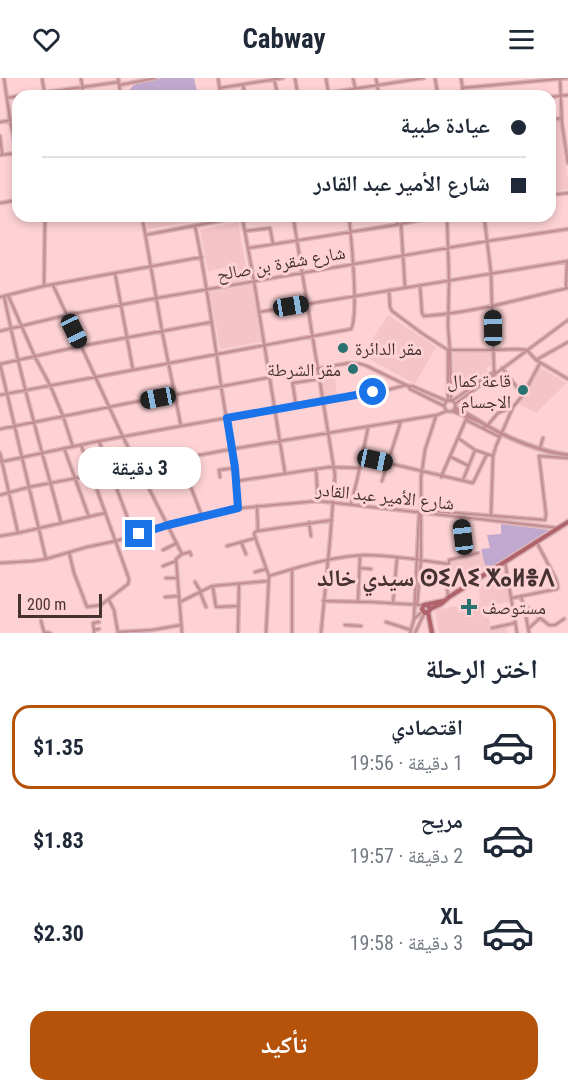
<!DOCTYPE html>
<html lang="ar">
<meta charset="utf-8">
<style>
body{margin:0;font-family:"Roboto Condensed","Noto Naskh Arabic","Noto Sans Tifinagh",sans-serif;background:#f6f6f7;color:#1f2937;direction:rtl;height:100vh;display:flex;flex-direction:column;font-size:22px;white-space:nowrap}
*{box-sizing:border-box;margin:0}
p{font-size:20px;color:#747a83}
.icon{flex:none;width:33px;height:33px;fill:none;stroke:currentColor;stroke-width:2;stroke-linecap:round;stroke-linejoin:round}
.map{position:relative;height:555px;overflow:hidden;direction:ltr}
.panel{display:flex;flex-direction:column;background:#fff;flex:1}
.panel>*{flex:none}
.hud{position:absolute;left:12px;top:12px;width:544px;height:132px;border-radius:18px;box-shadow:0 3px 9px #0003;direction:rtl;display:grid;align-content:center;height:132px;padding:0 30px;background:#fff}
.scale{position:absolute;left:18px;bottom:15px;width:84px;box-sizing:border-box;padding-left:6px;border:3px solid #473233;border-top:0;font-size:16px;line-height:21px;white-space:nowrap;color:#473233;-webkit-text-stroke:4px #fed2d5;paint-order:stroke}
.end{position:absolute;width:27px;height:27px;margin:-14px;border:8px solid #1a73e8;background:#fff;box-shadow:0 0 0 3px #fff}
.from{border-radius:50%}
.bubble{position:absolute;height:42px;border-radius:18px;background:#fff;box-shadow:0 3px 9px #0003;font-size:20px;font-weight:700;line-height:42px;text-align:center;direction:rtl}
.car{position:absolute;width:18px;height:36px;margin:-18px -9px;border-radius:8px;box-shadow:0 0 4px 2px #0007;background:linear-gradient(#222 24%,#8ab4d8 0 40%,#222 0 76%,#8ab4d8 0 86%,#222 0)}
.hud b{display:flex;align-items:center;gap:21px;height:57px;font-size:22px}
.hud b+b{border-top:2px solid #e0e1e3}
.hud i{width:15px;height:15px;background:#1f2937}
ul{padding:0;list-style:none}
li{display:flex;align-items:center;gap:18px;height:84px;margin:0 12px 9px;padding:0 18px;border:3px solid transparent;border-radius:18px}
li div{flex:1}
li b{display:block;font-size:22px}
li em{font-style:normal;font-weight:700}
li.active{border-color:#b45309}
li>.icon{width:54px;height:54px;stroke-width:1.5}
h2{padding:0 30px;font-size:27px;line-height:72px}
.cta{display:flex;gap:12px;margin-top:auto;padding:12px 30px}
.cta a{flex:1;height:69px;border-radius:18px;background:#b45309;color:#fff;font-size:24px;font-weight:700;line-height:69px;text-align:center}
header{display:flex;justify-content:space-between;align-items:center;height:78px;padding:0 30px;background:#fff;font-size:27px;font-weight:700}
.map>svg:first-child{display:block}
.built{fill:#f5c4c7}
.green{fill:#c1a8cf}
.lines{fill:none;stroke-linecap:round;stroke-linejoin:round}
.minor-casing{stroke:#d9b2b5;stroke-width:5}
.tertiary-casing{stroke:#d9b2b5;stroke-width:6}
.secondary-casing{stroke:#d9b2b5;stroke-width:7}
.minor{stroke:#c38d91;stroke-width:2}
.tertiary{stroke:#c38d91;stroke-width:3}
.secondary{stroke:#b0636b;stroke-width:4}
.route{stroke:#1a73e8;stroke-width:8}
.poi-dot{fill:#287271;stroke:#fed2d5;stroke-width:2}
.labels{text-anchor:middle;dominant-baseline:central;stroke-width:6;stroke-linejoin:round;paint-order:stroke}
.street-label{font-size:18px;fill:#473233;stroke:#fed2d5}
.poi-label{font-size:18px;fill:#473233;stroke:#fed2d5;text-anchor:start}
.district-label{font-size:24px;font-weight:bold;fill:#473233;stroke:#fed2d5}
</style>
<header><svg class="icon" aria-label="menu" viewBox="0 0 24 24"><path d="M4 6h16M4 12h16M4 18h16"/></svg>Cabway<svg class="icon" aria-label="heart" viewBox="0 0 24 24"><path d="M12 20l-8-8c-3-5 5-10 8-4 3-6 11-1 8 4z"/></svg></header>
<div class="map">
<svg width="568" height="555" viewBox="0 0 568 555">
<rect width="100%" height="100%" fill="#fed2d5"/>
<path class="built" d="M559,42L568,102V111L551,114V44Z
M146,138H225L148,151Z
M238,144L248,201L231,204L228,189L208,193L200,152Z
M252,206L261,264L220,271L210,214Z
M388,237L436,269L415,306L362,277Z
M491,274V287L486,290L488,293L462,311L453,306V275Z
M539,289L567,305L536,335L519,326Z
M334,291L336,296H341L342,300L335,302L337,316L324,319L322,293Z
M482,476L486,492L480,495L451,501V482Z
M505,492L510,524L487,528L491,552L507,549L508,555H439L435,532L457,528L458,534L473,532L472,526L481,524L478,509Z"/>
<path class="green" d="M162,0H194L198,18H126V15L135,6Z
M501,446L549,452L486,492L481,471L490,470L487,457L501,456Z"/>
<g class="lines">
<g class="minor-casing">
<path id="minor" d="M4,0L10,42L17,75
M42,0L45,18
M81,0L84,18
M118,0L121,18
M218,0L221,18
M295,0L298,18
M326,0L329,18
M353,0L357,18
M376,0L379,18
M435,0L438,18
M461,0L464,18
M274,1L278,18
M560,1L562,46L568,85
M120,7L156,0
M243,7L245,18
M220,10L283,0
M462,10L568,0
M18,18L119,4
M308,18L424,0
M550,19L568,17
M7,20L18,18
M550,42L562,40
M0,44L18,41
M0,58L2,76
M0,77L18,75
M550,117L568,115
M0,125L18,122
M142,138L162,253L181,348
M242,138L254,203L285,395
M293,138L335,397L330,462L321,555
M396,138L397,146
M447,138L449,202L448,249L450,273L451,323
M484,138L491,195L494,292L496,295
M401,146L405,209
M195,148C206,200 213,253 221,307C227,348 236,388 238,429
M245,153L270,150L273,166
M145,157L246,138
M249,170L401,146L438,138
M115,195L133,292
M44,207L45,138
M53,207L123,359L182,476L176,481L182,555
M420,207L422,235L424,238C473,235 520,221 568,210
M566,210L567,183
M389,212L390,229L392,233L423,256L448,272H494L516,271L527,272L536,282L568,301
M8,217L35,279L50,307L63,338L73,369
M4,218C13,262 23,305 35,348C43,380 53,412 61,445
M0,219L44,208L202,179
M259,234L568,183
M0,253L67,237L157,220L488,163L568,151
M448,273V323
M536,282L568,264
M0,286L81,268L212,244
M0,286L46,481
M502,290L523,317
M291,295L296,327
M293,305L319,301
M408,308L410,311L444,328
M0,317L351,251C359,237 351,158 349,138
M444.5 328a5.5 5.5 0 1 1 11 0a5.5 5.5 0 1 1-11 0Z
M452,323L495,293
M455,326L568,242
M467,339L458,360L475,372L493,378
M466,342L500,359
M482,350L487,348L498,335L513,329
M0,351L124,326L349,285L361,286L367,288L408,308H412L447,323
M99,363L134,457
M64,370L89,439
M540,370L543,360
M0,375L18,455
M362,379L473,405L487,376
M451,379L467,387
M186,381L190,407L202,438
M0,384L99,363L181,348L391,311L406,307
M316,391L318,423
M220,399L219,392L235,390
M441,399L458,360
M463,402L475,372
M237,403L329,389L360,390
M382,403L401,343
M0,417L29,409L232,371L437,337L447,333
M351,426L357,402L368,350
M257,428L258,453L255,454L254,456L269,498
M420,432L545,442L546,436L539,378L568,380
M491,437L493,378L496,368L513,329L523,317L540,285
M461,441L463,459
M309,444L311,458
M258,453L332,442
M139,456L143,463
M0,458L18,455L105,435
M241,464L246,476
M227,468L256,460
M163,472L177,465
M69,474L74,495L87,529L101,527L128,506L129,501L81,367
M182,476L190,474L191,477
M505,484L517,555
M0,485L33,483L46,481L87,469L116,463L168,447L230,431L318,423L558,450
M163,488L176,483
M360,490L371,491
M255,494L266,491
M269,498C299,489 333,478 365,477C393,477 420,482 448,486
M166,500H177
M195,504L201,514
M448,505L457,512
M213,510L216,529L238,528
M200,514L206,529
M448,517L447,509L449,482L478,475
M521,518L525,533L529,555
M165,519L179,518
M512,520L557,511L558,509L556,501L537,465
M109,522L114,532L118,555
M182,523L212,508L268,503
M323,523L371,524L422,527
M358,524L360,479
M393,525L397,480
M523,526L549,547H555L564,541
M417,527L421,482V399L425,372L436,338
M414,541L423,533
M41,543L44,554L50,555
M386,544L411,552
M345,547L361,548
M492,550L515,545
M529,550L540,540
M94,552L93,545L99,544
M118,554L152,552L181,547
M94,555V552L99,551
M238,555L239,506
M266,555L269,498
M292,555V491
M410,555L414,541L419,437L420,435
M415,555L424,536"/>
</g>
<g class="tertiary-casing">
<path id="tertiary" d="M455,330C465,334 474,340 484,346C507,360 541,374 568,377
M453,333L478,343"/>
</g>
<g class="secondary-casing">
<path id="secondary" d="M427,527L429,529L430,532L428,534L425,535L422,531L424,527L443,523
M430,531L441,526L449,519L568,444
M428,534L432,555"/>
</g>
<use href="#minor" class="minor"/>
<use href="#tertiary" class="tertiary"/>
<use href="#secondary" class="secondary"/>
</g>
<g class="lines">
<path class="route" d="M139,456L168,447L238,430L235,390L227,340L373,314"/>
</g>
<g class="poi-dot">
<circle cx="343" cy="270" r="6"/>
<circle cx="353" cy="291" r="6"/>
<circle cx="523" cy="312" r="6"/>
<path d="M466 520h6v6h6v6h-6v6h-6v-6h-6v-6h6z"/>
</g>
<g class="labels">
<g class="street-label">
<text transform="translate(281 185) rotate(-10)">شارع شقرة بن صالح</text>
<text transform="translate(385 418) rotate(6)">شارع الأمير عبد القادر</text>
</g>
<g class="poi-label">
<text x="355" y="270">مقر الدائرة</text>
<text x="341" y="291" text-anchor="end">مقر الشرطة</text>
<text x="511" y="302" text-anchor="end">قاعة كمال<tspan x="511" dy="21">الاجسام</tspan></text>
<text x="482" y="529">مستوصف</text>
</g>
<g class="district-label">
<text x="436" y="500">سيدي خالد ⵙⵉⴷⵉ ⵅⴰⵍⴻⴷ</text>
</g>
</g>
</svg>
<div class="scale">200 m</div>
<i class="end from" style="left:373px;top:314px"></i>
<i class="end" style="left:139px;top:456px"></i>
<div class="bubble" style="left:78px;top:369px;width:123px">3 دقيقة</div>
<i class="car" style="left:291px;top:228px;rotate:81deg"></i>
<i class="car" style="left:493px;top:250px;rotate:359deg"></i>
<i class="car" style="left:74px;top:253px;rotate:155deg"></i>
<i class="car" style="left:158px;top:320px;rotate:259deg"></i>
<i class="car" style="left:375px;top:382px;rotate:102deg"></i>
<i class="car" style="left:463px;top:459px;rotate:353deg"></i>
<div class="hud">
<b><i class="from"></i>عيادة طبية</b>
<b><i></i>شارع الأمير عبد القادر</b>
</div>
</div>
<section class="panel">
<h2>اختر الرحلة</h2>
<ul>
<li class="active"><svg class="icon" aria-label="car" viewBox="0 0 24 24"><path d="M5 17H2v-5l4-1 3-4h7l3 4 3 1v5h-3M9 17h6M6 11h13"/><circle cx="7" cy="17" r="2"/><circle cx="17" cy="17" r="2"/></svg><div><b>اقتصادي</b><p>1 دقيقة · 19:56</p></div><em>$1.35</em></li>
<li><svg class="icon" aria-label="car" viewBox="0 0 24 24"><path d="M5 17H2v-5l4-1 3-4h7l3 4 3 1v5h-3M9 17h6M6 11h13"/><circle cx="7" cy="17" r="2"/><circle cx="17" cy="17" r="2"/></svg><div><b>مريح</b><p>2 دقيقة · 19:57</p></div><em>$1.83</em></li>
<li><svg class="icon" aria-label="car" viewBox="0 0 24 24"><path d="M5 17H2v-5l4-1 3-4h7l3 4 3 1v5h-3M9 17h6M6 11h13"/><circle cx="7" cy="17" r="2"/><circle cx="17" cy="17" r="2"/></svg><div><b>XL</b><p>3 دقيقة · 19:58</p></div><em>$2.30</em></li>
</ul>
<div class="cta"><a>تأكيد</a></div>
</section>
